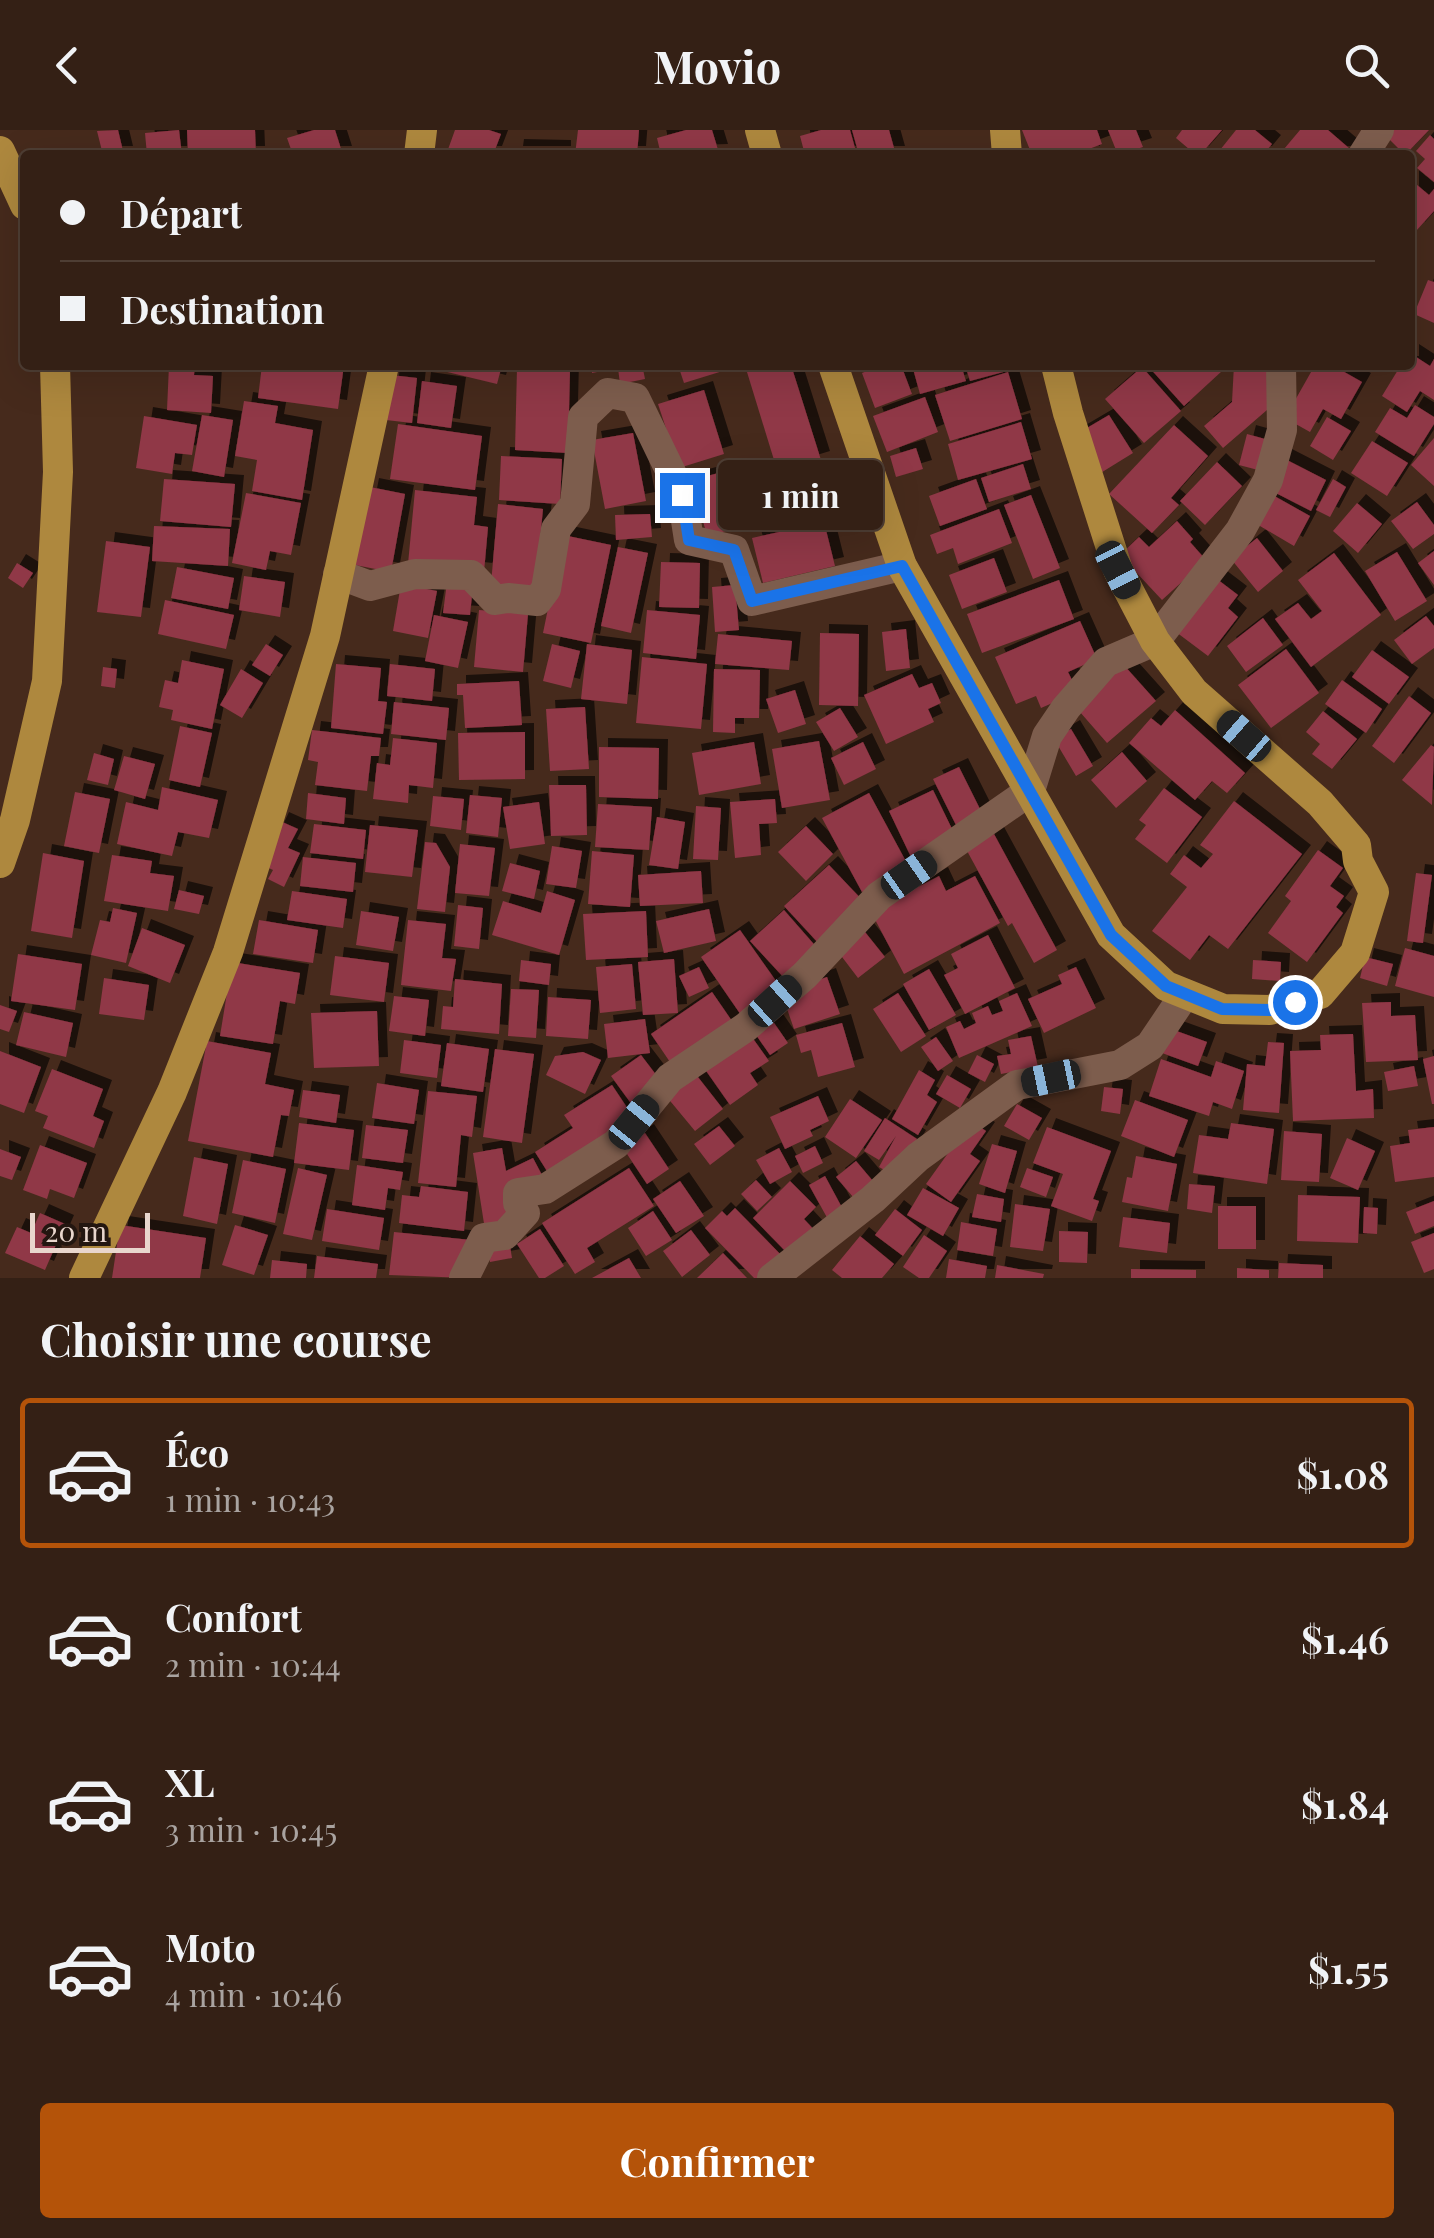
<!DOCTYPE html>
<html lang="fr">
<meta charset="utf-8">
<style>
body{margin:0;font-family:"Playfair Display",serif;background:#3c281e;color:#f1f3f6;height:100vh;display:flex;flex-direction:column;font-size:38px;white-space:nowrap}
*{box-sizing:border-box;margin:0}
p{font-size:32px;color:#a9a3a0}
.icon{flex:none;width:55px;height:55px;fill:none;stroke:currentColor;stroke-width:2;stroke-linecap:round;stroke-linejoin:round}
.map{position:relative;height:1148px;overflow:hidden}
.panel{display:flex;flex-direction:column;background:#342015;flex:1}
.panel>*{flex:none}
.banner{position:absolute;left:20px;top:20px;width:1395px;height:220px;border-radius:10px;box-shadow:0 10px 40px #0002,0 0 0 2px #4e3e34;display:grid;align-content:center;height:220px;padding:0 40px;background:#342015}
.scale{position:absolute;left:30px;bottom:25px;width:120px;box-sizing:border-box;padding-left:10px;border:5px solid #e9d6cd;border-top:0;font-size:28px;line-height:35px;white-space:nowrap;color:#e9d6cd;-webkit-text-stroke:8px #231610;paint-order:stroke}
.end{position:absolute;width:45px;height:45px;margin:-22px;border:12px solid #1a73e8;background:#fff;box-shadow:0 0 0 5px #fff}
.from{border-radius:50%}
.bubble{position:absolute;height:70px;border-radius:10px;background:#342015;box-shadow:0 10px 40px #0002,0 0 0 2px #4e3e34;font-size:32px;font-weight:700;line-height:70px;text-align:center}
.car{position:absolute;width:30px;height:60px;margin:-30px -15px;border-radius:12px;box-shadow:0 0 8px 2px #0007;background:linear-gradient(#222 24%,#8ab4d8 0 40%,#222 0 76%,#8ab4d8 0 86%,#222 0)}
.banner b{display:flex;align-items:center;gap:35px;height:95px;font-size:38px}
.banner b+b{border-top:2px solid #4e3e34}
.banner i{width:25px;height:25px;background:#f1f3f6}
ul{padding:0;list-style:none}
li{display:flex;align-items:center;gap:30px;height:150px;margin:0 20px 15px;padding:0 20px;border:5px solid transparent;border-radius:10px}
li div{flex:1}
li b{display:block;font-size:38px}
li em{font-style:normal;font-weight:700}
li.current{border-color:#b45309}
li>.icon{width:90px;height:90px;stroke-width:1.5}
h2{padding:0 40px;font-size:45px;line-height:120px}
.cta{display:flex;gap:20px;margin-top:auto;padding:20px 40px}
.cta a{flex:1;height:115px;border-radius:10px;background:#b45309;color:#fff;font-size:40px;font-weight:700;line-height:115px;text-align:center}
header{display:flex;justify-content:space-between;align-items:center;height:130px;padding:0 40px;background:#342015;font-size:45px;font-weight:700}
.map>svg:first-child{display:block}
.building{fill:#903747;filter:url(#shadow)}
.lines{fill:none;stroke-linecap:round;stroke-linejoin:round}
.street{stroke:#7d5d4d;stroke-width:30}
.highway{stroke:#ae883e;stroke-width:30}
.route{stroke:#1a73e8;stroke-width:12}
</style>
<header><svg class="icon" aria-label="back" viewBox="0 0 24 24"><path d="M15 5l-7 7 7 7"/></svg>Movio<svg class="icon" aria-label="search" viewBox="0 0 24 24"><circle cx="10" cy="10" r="6"/><path d="M15 15l6 6"/></svg></header>
<div class="map">
<svg width="1434" height="1148" viewBox="0 0 1434 1148">
<defs>
<filter id="shadow"><feDropShadow dx="9" dy="-9" stdDeviation="0" flood-color="#0009"/></filter>
</defs>
<rect width="100%" height="100%" fill="#462a1c"/>
<path class="building" d="M118,0L124,25H103L97,1Z
M179,0L182,25H147L145,3Z
M187,0H255L256,25H188Z
M314,0H335L343,25H293L287,8Z
M455,0H489L501,4L493,25H446Z
M578,0H639L637,25H575Z
M686,0H712L719,23L661,25L657,8Z
M821,0H850L857,25H805L800,6Z
M852,0H889L896,25H859Z
M1022,0H1097L1102,14L1089,19L1091,25H1032Z
M1108,0H1136L1143,17L1118,25Z
M1182,0H1222L1200,25H1196L1176,8Z
M1236,0H1255L1272,14L1263,25H1216Z
M1300,0H1328L1357,25H1279Z
M1390,0H1429L1405,25L1385,5Z
M1430,5L1434,9V52L1417,38L1425,29L1416,21Z
M515,18L562,19V25H514Z
M1410,49L1429,65L1434,59V81L1416,101L1410,96Z
M1428,150L1434,152V193L1414,184Z
M1410,223L1430,236L1434,229V270L1420,261L1407,282L1382,266L1401,235H1410Z
M169,235H195L194,245L213,246L211,283L167,280Z
M262,235H344L338,279L258,268Z
M440,235H502L497,254L439,240Z
M591,235H652L653,237L643,239L645,249L620,254L618,238L592,243Z
M678,235H739V236L684,253Z
M771,235H791L821,330L778,343L747,242Z
M882,235H901L912,264L875,278L862,243Z
M912,235H961L966,251L920,264Z
M965,235H1005L1007,241L970,251Z
M1147,235H1216L1222,241L1184,276Z
M1234,235H1270L1267,280L1223,318L1204,296L1232,272Z
M1315,235H1332L1362,252L1341,289L1323,279L1310,302L1285,288Z
M1142,237L1181,281L1144,313L1105,269Z
M517,238L570,240L568,323L515,320Z
M1008,242L1022,289L950,311L935,265Z
M391,245L417,248L412,293L386,290Z
M422,251L457,256L451,298L417,293Z
M704,260L724,324L679,338L658,274Z
M925,267L938,302L887,322L873,286Z
M244,271L278,276L275,293L313,300L302,370L252,361L257,330L235,326Z
M1415,275L1434,287V294L1414,326L1375,302L1390,278L1407,288Z
M202,285L233,290L224,347L192,341Z
M1109,285L1133,323L1099,344L1075,305Z
M144,286L197,295L192,325L175,323L172,344L136,338Z
M1327,287L1351,301L1333,330L1310,316Z
M1021,292L1032,329L958,350L948,314Z
M398,294L482,306L475,360L390,349Z
M1174,295L1208,326L1171,368L1179,375L1152,403L1109,364Z
M633,303L646,371L605,379L592,310Z
M1247,304L1265,309L1258,340L1239,335Z
M1434,308V356L1411,335Z
M1372,311L1408,333L1387,366L1351,343Z
M916,318L923,339L896,347L890,326Z
M501,326L562,329L560,374L499,370Z
M1283,328L1326,350L1311,381L1268,359Z
M1217,332L1242,356L1205,395L1180,371Z
M1023,334L1031,359L989,372L981,348Z
M825,339L839,377L774,400L761,362Z
M730,340L745,396L707,406L692,350Z
M164,349L235,354L231,397L160,391Z
M976,349L987,379L940,396L929,366Z
M1333,349L1346,357L1330,387L1316,380Z
M370,357L405,364L391,442L355,435Z
M415,360L477,367L474,395L488,397L484,442L408,434Z
M246,363L301,373L291,425L270,421L266,440L232,433Z
M1269,363L1310,386L1294,416L1253,392Z
M1031,365L1060,438L1033,449L1004,375Z
M1417,372L1434,395V404L1413,419L1391,391Z
M1357,373L1382,394L1358,423L1333,401Z
M498,374L543,379L535,459L491,454Z
M999,379L1012,413L958,434L953,418L937,424L930,405Z
M650,384L652,407L616,410L615,385Z
M1177,391L1193,409L1190,412L1206,430L1162,470L1120,425L1139,407L1149,417Z
M824,392L835,436L763,453L752,408Z
M154,396L230,399L228,436L152,431Z
M563,405L611,415L591,513L543,503Z
M1257,408L1283,441L1258,462L1231,429Z
M106,411L150,417L141,487L97,482Z
M618,417L648,423L631,503L601,496Z
M1434,421V455L1418,433Z
M1397,422L1427,471L1395,491L1365,441Z
M1334,423L1381,485L1311,537L1275,489L1298,473L1311,489L1322,481L1298,450Z
M994,428L1007,462L962,479L949,445Z
M661,432L700,433L699,478L659,477Z
M17,433L33,443L23,458L8,448Z
M177,437L234,448L228,479L171,468Z
M244,446L285,452L280,487L239,480Z
M1213,446L1238,465L1228,478L1238,487L1208,526L1172,499Z
M1059,450L1074,489L982,523L967,484Z
M447,452L473,455L470,485L443,483Z
M401,454L437,461L428,508L393,501Z
M735,455L739,500L715,502L712,457Z
M165,470L234,485L226,519L158,504Z
M479,480L528,484L523,542L474,537Z
M647,480L700,485L696,529L643,523Z
M434,485L468,492L458,538L425,531Z
M1426,486L1434,496V518L1412,534L1394,510Z
M1263,488L1283,515L1246,542L1227,516Z
M1080,491L1097,529L1068,542L1078,562L1041,578L1036,566L1016,574L995,527Z
M906,499L910,538L886,541L882,502Z
M820,503L859,504L858,576L819,575Z
M718,504L792,511L789,540L715,534Z
M266,514L283,525L270,546L252,535Z
M552,514L580,521L571,558L543,551Z
M587,514L632,520L627,574L581,569Z
M1286,519L1319,563L1271,598L1238,555Z
M1372,520L1409,547L1389,574L1352,547Z
M642,527L707,534L701,599L636,593Z
M182,530L224,539L212,599L171,590L173,580L159,577L165,550L178,553Z
M1122,533L1156,571L1107,613L1073,574Z
M336,534L381,538L378,571L387,572L383,604L331,598Z
M390,534L435,539L432,571L387,566Z
M103,537L117,539L115,558L101,556Z
M241,539L263,553L242,588L220,575Z
M714,539L760,540L759,588H735V603L713,602Z
M912,544L919,558L932,553L941,573L928,579L934,592L886,614L864,565Z
M1342,550L1382,579L1366,603L1325,574Z
M519,551L522,595L465,598L463,565H457V554Z
M795,560L806,594L778,603L766,569Z
M1409,566L1431,583L1394,633L1372,616Z
M394,572L449,578L446,610L391,604Z
M585,577L589,639L550,641L546,579Z
M840,578L858,607L834,621L816,592Z
M1175,580L1245,643L1227,663L1212,651L1195,670L1129,613L1151,588L1161,596Z
M1323,581L1357,609L1332,639L1312,624L1320,614L1306,602Z
M180,596L212,603L200,657L169,650Z
M1071,599L1093,636L1076,646L1054,609Z
M312,600L381,608L379,626H371L367,661L315,655L318,632L308,630Z
M525,602V649L459,650L458,603Z
M393,608L437,613L433,658L409,655L408,673L373,669L377,633L390,635Z
M819,611L830,670L782,678L772,619Z
M754,612L761,654L699,665L692,623Z
M863,612L876,639L844,655L831,628Z
M1431,615L1434,617L1432,675L1402,650Z
M599,617L659,618L658,669L599,667Z
M1122,622L1147,651L1116,678L1091,650Z
M94,623L114,629L108,655L87,650Z
M124,626L155,634L145,669L114,660Z
M959,637L985,689L959,701L933,649Z
M549,655H586L587,705L551,706Z
M162,657L218,670L209,708L178,702L172,726L117,714L126,672L158,680Z
M1164,658L1202,687L1167,733L1135,709L1146,695L1139,690Z
M933,660L955,705L911,727L889,681Z
M75,662L110,669L99,723L64,716Z
M308,663L346,668L344,694L306,689Z
M869,663L909,737L862,762L822,688Z
M470,665L502,668L498,707L466,703Z
M433,666L464,669L461,700L430,696Z
M775,669L777,693L759,694L761,725L735,728L730,672Z
M1234,671L1302,724L1228,819L1209,805L1190,830L1152,801L1187,757L1170,744L1184,725L1201,738L1213,724L1200,715Z
M539,672L545,714L510,719L503,677Z
M598,674L652,677L649,720L595,717Z
M696,676L721,678L718,730L693,729Z
M657,687L685,692L678,739L649,735Z
M280,691L298,699L288,718L300,723L284,757L268,749L273,740L260,734Z
M314,694L366,700L363,729L310,723Z
M370,695L418,700L412,747L365,742Z
M806,696L833,724L806,751L778,722Z
M994,704L1057,820L1034,833L1012,793L1008,796L966,719Z
M425,712L436,713L450,737L445,782L417,779Z
M460,714L495,718L489,766L455,763Z
M552,716L582,721L576,758L546,754Z
M1318,720L1343,738L1330,756L1344,766L1336,777L1343,783L1307,832L1268,803L1291,771L1285,766Z
M592,721L634,725L630,777L588,774Z
M43,723L84,731L72,808L31,801Z
M112,725L152,731L150,743L174,746L168,781L104,771Z
M303,727L356,733L353,762L300,756Z
M510,733L540,741L534,769L502,761Z
M829,735L866,774L821,816L784,776Z
M701,741L703,773L640,776L638,745Z
M1416,743L1432,745L1423,813L1407,811Z
M939,746L946,761L975,746L1000,793L904,844L871,782Z
M179,760L204,766L199,784L174,779Z
M292,761L347,769L343,798L287,790Z
M547,761L575,770L559,825L492,805L503,771L541,783Z
M458,775L483,778L479,819L454,816Z
M113,778L137,783L126,833L91,825L100,790L110,792Z
M709,779L716,811L664,823L656,791Z
M784,780L819,820L786,850L750,811Z
M361,781L399,787L393,821L356,815Z
M646,781L648,827L586,830L583,784Z
M259,790L318,800L313,833L253,824Z
M408,790L446,794L442,828L456,829L451,861L401,855Z
M142,798L185,815L170,853L128,836Z
M740,800L781,858L741,885L701,827Z
M865,802L885,827L858,848L839,823Z
M988,805L1015,858L965,884L944,845L958,838L951,824Z
M1405,818L1434,826V867L1395,856Z
M18,824L82,834L75,880L11,871Z
M335,826L389,833L384,872L330,865Z
M1365,827L1393,834L1387,856L1360,848Z
M674,829L678,883L643,885L638,832Z
M521,830L551,834L549,855L519,851Z
M1253,830L1281,832L1280,851L1252,849Z
M232,832L300,843L295,874L280,871L273,914L220,906Z
M632,834L636,879L600,883L596,837Z
M699,837L709,858L689,867L679,846Z
M1076,837L1096,878L1044,903L1028,869L1062,854L1058,845Z
M929,839L956,885L929,900L903,854Z
M827,847L840,884L794,899L784,870L804,855Z
M104,848L149,855L144,890L99,884Z
M455,849L502,854L499,904L441,899L443,876L453,877Z
M511,859L539,860L536,908L508,906Z
M712,862L732,891L674,938L651,904Z
M898,863L926,906L901,922L873,879Z
M1017,863L1032,896L959,928L946,897L960,891L964,899L976,893L972,883L988,876L992,885L1003,881L999,871Z
M394,866L429,870L425,906L389,901Z
M548,867L591,870L588,909L546,906Z
M1391,872V886L1415,885L1418,930L1366,932L1362,873Z
M0,875L17,881L9,902L0,899Z
M377,881L379,936L314,938L311,883Z
M24,882L73,893L66,927L16,915Z
M645,889L650,923L608,928L604,894Z
M772,890L788,913L770,925L754,902Z
M842,893L855,937L818,947L811,920L801,923L796,905Z
M1171,899L1207,912L1198,936L1162,923Z
M749,903L769,931L750,943L758,955L730,975L702,935Z
M1353,904L1356,961L1373,959L1374,988L1293,991L1290,921L1321,920L1320,905Z
M1031,906L1038,937L1001,944L997,926L1011,924L1008,910Z
M936,907L953,931L938,941L921,917Z
M404,910L441,915L437,948L400,943Z
M207,911L271,923L265,954L294,960L289,986L281,985L273,1027L188,1011Z
M1268,912L1284,913L1279,983L1243,980L1247,934L1265,936Z
M447,913L489,919L483,962L441,956Z
M495,919L534,924L522,1013L483,1007Z
M0,921L41,937L24,983L0,974Z
M583,922L601,930L585,964L546,945L555,926Z
M641,925L660,950L630,972L611,946Z
M977,925L994,934L985,952L968,943Z
M1434,926V974H1432L1423,929Z
M1161,929L1211,947L1216,931L1244,941L1232,979L1213,972L1209,986L1149,966Z
M1414,936L1418,956L1388,961L1384,942Z
M52,939L103,959L93,986L104,991L94,1018L43,998L48,986L35,981Z
M919,940L935,950L927,965L937,972L918,1005L892,989Z
M694,942L723,979L695,1001L666,966Z
M947,945L971,959L960,978L936,964Z
M377,953L419,960L414,994L372,988Z
M612,955L640,997L562,1065L535,1022L573,998L564,985Z
M1104,957L1123,959L1120,984L1101,981Z
M303,960L340,965L336,993L299,987Z
M428,961L477,966L472,1007L461,1005L456,1057L418,1053Z
M818,966L829,991L810,1000L813,1006L785,1019L770,987Z
M850,969L882,990L856,1028L825,1007Z
M1135,970L1188,990L1174,1027L1121,1006Z
M1017,974L1042,988L1029,1010L1004,996Z
M885,988L917,1009L895,1046L879,1037L896,1006L879,1030L864,1021Z
M971,991L986,1001L970,1024L980,1031L951,1072L926,1054Z
M299,993L354,1000L349,1040L294,1033Z
M1231,993L1274,999L1267,1054L1193,1043L1199,1005L1228,1009Z
M366,995L408,1000L403,1033L362,1028Z
M719,996L735,1016L710,1035L694,1014Z
M1047,997L1111,1021L1093,1069L1099,1071L1092,1091L1051,1076L1063,1044L1033,1033Z
M1434,997V1047L1395,1052L1390,1016L1410,1013L1408,1000Z
M1284,1001L1322,1004L1319,1052L1281,1050Z
M645,1003L669,1039L647,1054L623,1018Z
M1347,1008L1375,1021L1358,1060L1330,1048Z
M992,1014L1017,1021L1005,1063L979,1054Z
M40,1015L87,1033L74,1068L50,1059L47,1069L23,1060Z
M815,1016L823,1033L803,1043L795,1026Z
M502,1018L506,1041L533,1028L553,1066L513,1086L508,1104L512,1128L490,1132L473,1023Z
M779,1018L792,1042L770,1054L756,1030Z
M0,1019L21,1027L12,1050L0,1046Z
M1136,1026L1177,1034L1168,1081L1122,1072L1127,1047L1132,1048Z
M194,1027L228,1034L217,1094L183,1086Z
M243,1030L286,1039L275,1093L232,1083Z
M856,1031L878,1057L859,1074L836,1047Z
M357,1035L403,1042L400,1060L388,1058L385,1080L352,1075Z
M298,1038L327,1045L312,1110L283,1104Z
M629,1038L654,1076L587,1118L595,1132L575,1144L542,1093Z
M1027,1038L1053,1047L1046,1067L1020,1057Z
M825,1046L846,1085L830,1093L809,1055Z
M756,1050L772,1067L757,1081L741,1064Z
M680,1051L704,1086L676,1103L653,1069Z
M790,1051L816,1077L804,1089L817,1103L792,1128L753,1088Z
M1189,1054L1215,1056L1212,1083L1187,1079Z
M421,1056L468,1062L464,1101L399,1093L402,1065L419,1067Z
M923,1058L959,1078L943,1106L907,1085Z
M977,1064L1004,1069L1001,1092L972,1087Z
M1298,1065L1360,1067L1358,1113L1297,1111Z
M1434,1071V1096L1415,1104L1406,1082Z
M1015,1074L1050,1079L1043,1121L1010,1117Z
M1218,1076H1256V1119H1218Z
M1364,1077L1378,1078L1377,1104L1363,1103Z
M735,1078L784,1128L764,1148H754L705,1098L722,1081L727,1086Z
M327,1079L384,1088L379,1120L322,1111Z
M895,1079L922,1100L903,1126L875,1105Z
M653,1081L672,1110L646,1126L628,1098Z
M40,1083L65,1094L45,1140L5,1123L17,1097L31,1103Z
M1123,1087L1170,1093L1167,1123L1119,1117Z
M961,1092L997,1099L993,1126L957,1120Z
M120,1095L206,1108L200,1148H112Z
M235,1095L268,1105L254,1145L222,1135Z
M540,1099L564,1136L545,1148H539L517,1114Z
M691,1100L710,1125L682,1147L663,1121Z
M1059,1101L1088,1102L1087,1133L1059,1132Z
M394,1102L471,1110L467,1148L389,1145Z
M1434,1103V1139L1424,1143L1411,1112Z
M924,1105L947,1121L929,1148H919L903,1137Z
M860,1106L894,1134L882,1148H842L832,1140Z
M723,1123L747,1148H697Z
M317,1126L378,1134L376,1148H314Z
M629,1128L641,1148H592Z
M949,1129L987,1136L985,1148H946Z
M272,1130L307,1134L306,1148H270Z
M1279,1133L1323,1135V1148H1278Z
M997,1135L1044,1144L1043,1148H995Z
M1237,1138L1269,1140V1148H1237Z
M1131,1139L1196,1140V1148H1131Z"/>
<g class="lines">
<path class="street" d="M1363,25L1379,0
M338,444L370,456L415,444L471,445L495,470L508,468L537,471L546,459L556,399L575,374L583,287L608,263L635,268L682,365L689,410L734,420L752,471L902,436
M464,1148L484,1108L505,1105L525,1083L518,1073V1063L545,1059L616,1014L670,948L746,897L805,845L879,766L1030,661L1047,606L1066,578L1106,532L1155,511L1240,401L1268,350L1282,300L1281,235
M772,1148L873,1069L918,1027L1017,955L1120,935L1150,916L1185,864"/>
<path class="highway" d="M760,0L767,25
M1005,0L1007,25
M0,21L25,75
M419,25L422,0
M833,235L902,436L1111,805L1166,856L1223,879L1270,880L1320,864L1355,823L1374,762L1358,731L1356,715L1320,673L1194,562L1155,511L1118,440L1068,283L1056,235
M0,733L15,690L47,551L58,342L55,235
M84,1148L172,962L228,822L325,506L384,235"/>
</g>
<g class="lines">
<path class="route" d="M682,365L689,410L734,420L752,471L902,436L1111,805L1166,856L1222,879L1270,880L1295,872"/>
</g>
</svg>
<div class="scale">20 m</div>
<i class="end from" style="left:1295px;top:872px"></i>
<i class="end" style="left:682px;top:365px"></i>
<div class="bubble" style="left:718px;top:330px;width:165px">1 min</div>
<i class="car" style="left:1118px;top:440px;rotate:153deg"></i>
<i class="car" style="left:1244px;top:606px;rotate:311deg"></i>
<i class="car" style="left:909px;top:745px;rotate:55deg"></i>
<i class="car" style="left:775px;top:871px;rotate:48deg"></i>
<i class="car" style="left:1051px;top:948px;rotate:258deg"></i>
<i class="car" style="left:634px;top:992px;rotate:39deg"></i>
<div class="banner">
<b><i class="from"></i>Départ</b>
<b><i></i>Destination</b>
</div>
</div>
<section class="panel">
<h2>Choisir une course</h2>
<ul>
<li class="current"><svg class="icon" aria-label="car" viewBox="0 0 24 24"><path d="M5 17H2v-5l4-1 3-4h7l3 4 3 1v5h-3M9 17h6M6 11h13"/><circle cx="7" cy="17" r="2"/><circle cx="17" cy="17" r="2"/></svg><div><b>Éco</b><p>1 min · 10:43</p></div><em>$1.08</em></li>
<li><svg class="icon" aria-label="car" viewBox="0 0 24 24"><path d="M5 17H2v-5l4-1 3-4h7l3 4 3 1v5h-3M9 17h6M6 11h13"/><circle cx="7" cy="17" r="2"/><circle cx="17" cy="17" r="2"/></svg><div><b>Confort</b><p>2 min · 10:44</p></div><em>$1.46</em></li>
<li><svg class="icon" aria-label="car" viewBox="0 0 24 24"><path d="M5 17H2v-5l4-1 3-4h7l3 4 3 1v5h-3M9 17h6M6 11h13"/><circle cx="7" cy="17" r="2"/><circle cx="17" cy="17" r="2"/></svg><div><b>XL</b><p>3 min · 10:45</p></div><em>$1.84</em></li>
<li><svg class="icon" aria-label="car" viewBox="0 0 24 24"><path d="M5 17H2v-5l4-1 3-4h7l3 4 3 1v5h-3M9 17h6M6 11h13"/><circle cx="7" cy="17" r="2"/><circle cx="17" cy="17" r="2"/></svg><div><b>Moto</b><p>4 min · 10:46</p></div><em>$1.55</em></li>
</ul>
<div class="cta"><a>Confirmer</a></div>
</section>
